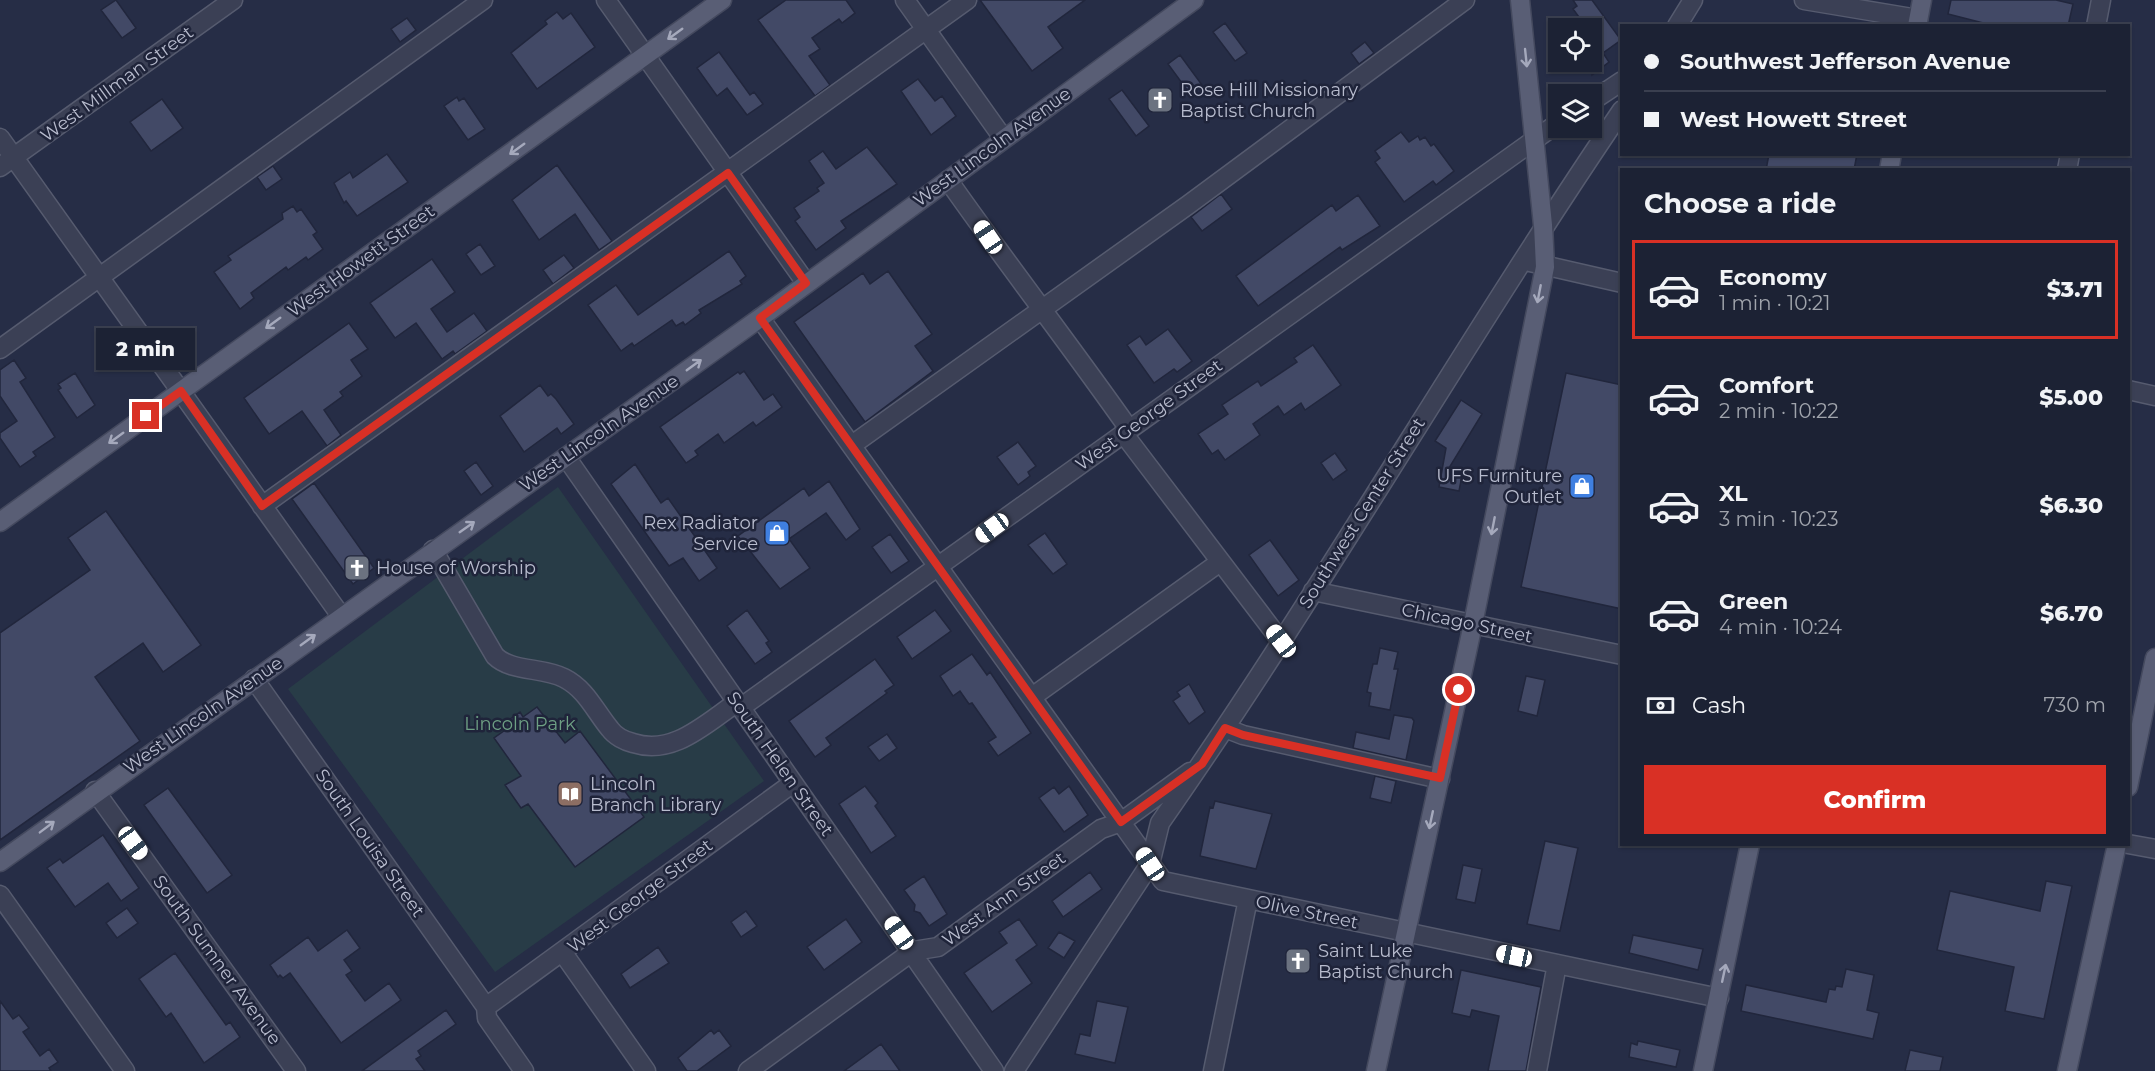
<!DOCTYPE html>
<meta charset="utf-8">
<style>
body{margin:0;font-family:Montserrat,sans-serif;background:#292f40;color:#f1f3f6;height:100vh;display:flex;flex-direction:column;font-size:22px;white-space:nowrap}
*{box-sizing:border-box;margin:0}
p{font-size:20px;color:#a0a4ac}
.icon{flex:none;width:33px;height:33px;fill:none;stroke:currentColor;stroke-width:2;stroke-linecap:round;stroke-linejoin:round}
.map{position:relative;flex:1;overflow:hidden}
.details{position:absolute;left:1620px;top:168px;width:510px;height:678px;display:flex;flex-direction:column;background:#1c2234;border-radius:0px;box-shadow:0 2px 4px #0004,0 0 0 2px #3a3f4f}
.details>*{flex:none}
.top-card{position:absolute;left:1620px;top:24px;width:510px;height:132px;border-radius:0px;box-shadow:0 2px 4px #0004,0 0 0 2px #3a3f4f;display:grid;align-content:center;height:132px;padding:0 24px;background:#1c2234}
.controls{position:absolute;left:1548px;top:18px;display:grid;gap:12px}
.controls a{display:grid;place-items:center;width:54px;height:54px;border-radius:0px;background:#1c2234;box-shadow:0 2px 4px #0004,0 0 0 2px #3a3f4f;font-size:30px}
.end{position:absolute;width:27px;height:27px;margin:-14px;border:8px solid #d93025;background:#fff;box-shadow:0 0 0 3px #fff}
.from{border-radius:50%}
.bubble{position:absolute;height:42px;border-radius:0px;background:#1c2234;box-shadow:0 2px 4px #0004,0 0 0 2px #3a3f4f;font-size:20px;font-weight:800;line-height:42px;text-align:center}
.car{position:absolute;width:18px;height:36px;margin:-18px -9px;border-radius:8px;box-shadow:0 0 4px 2px #0007;background:linear-gradient(#fff 24%,#345 0 40%,#fff 0 76%,#345 0 86%,#fff 0)}
.top-card b{display:flex;align-items:center;gap:21px;height:57px;font-size:22px}
.top-card b+b{border-top:2px solid #3a3f4f}
.top-card i{width:15px;height:15px;background:#f1f3f6}
ul{padding:0;list-style:none}
li{display:flex;align-items:center;gap:18px;height:99px;margin:0 12px 9px;padding:0 12px;border:3px solid transparent;border-radius:0px}
li div{flex:1}
li b{display:block;font-size:22px}
li em{font-style:normal;font-weight:800}
li.current{border-color:#d93025}
li>.icon{width:54px;height:54px;stroke-width:1.5}
h2{padding:0 24px;font-size:27px;line-height:72px}
.pay{display:flex;align-items:center;gap:15px;height:66px;padding:0 24px;font-size:22px}
.pay p{margin-inline-start:auto}
.primary-button{display:flex;gap:12px;margin-top:auto;padding:12px 24px}
.primary-button a{flex:1;height:69px;border-radius:0px;background:#d93025;color:#fff;font-size:24px;font-weight:800;line-height:69px;text-align:center}
.map>svg:first-child{display:block}
.green{fill:#283c47}
.building{fill:#424966;stroke:#21263c;stroke-width:1.5}
.lines{fill:none;stroke-linecap:round;stroke-linejoin:round}
.minor-casing{stroke:#565b6f;stroke-width:21}
.major-casing{stroke:#44495e;stroke-width:21}
.minor{stroke:#3b4055;stroke-width:18}
.major{stroke:#595e75;stroke-width:18}
.oneway{stroke:#a5a9bc}
.route{stroke:#d93025;stroke-width:8}
.labels{text-anchor:middle;dominant-baseline:central;stroke-width:5;stroke-linejoin:round;paint-order:stroke}
.street-label{font-size:18px;fill:#b8bcce;stroke:#1f243a}
.poi-label{font-size:18px;fill:#b8bcce;stroke:#1f243a;text-anchor:start}
.park-label{font-size:18px;fill:#6ea084;stroke:#1f243a}
</style>
<div class="map">
<svg width="2155" height="1071" viewBox="0 0 2155 1071">
<rect width="100%" height="100%" fill="#262d46"/>
<path class="green" d="M558,487L764,781L495,972L288,689Z"/>
<path class="building" d="M116,0L136,28L122,38L101,10Z
M786,0H846L855,13L842,23L839,19L812,38L820,49L809,56L830,85L815,96L758,20Z
M980,0H1085L1048,27L1063,48L1032,71Z
M1573,0H1592L1621,40L1603,53L1609,62L1592,75V28H1587L1573,9L1577,6Z
M1951,0H2056L2073,4L2068,26H1995L1948,14Z
M557,12L563,19L571,13L595,47L537,89L511,53L547,24L545,21Z
M407,18L416,30L400,42L391,29Z
M1225,23L1247,53L1235,61L1213,32Z
M1365,42L1374,53L1359,64L1351,53Z
M719,52L750,95L754,92L763,104L747,115L727,88L717,96L697,68Z
M1180,55L1202,85L1190,94L1168,64Z
M918,79L935,101L942,96L956,116L931,135L901,91Z
M1122,90L1149,126L1136,136L1109,99Z
M457,97L459,101L464,98L485,129L468,140L444,106Z
M162,99L183,128L151,151L130,122Z
M1401,132L1409,142L1418,136L1420,140L1425,137L1431,146L1434,144L1454,171L1436,185L1433,181L1404,202L1375,162L1380,158L1375,151Z
M867,147L897,184L841,221L846,228L816,250L795,221L800,217L794,208L819,191L817,188L824,183L809,161L823,151L836,169Z
M387,154L408,182L357,216L346,201L344,203L334,183L350,172L353,178Z
M1769,154H1857L1854,170H1766Z
M557,165L612,241L599,250L575,214L539,240L512,200Z
M273,166L282,179L266,190L257,177Z
M1221,194L1232,209L1202,231L1191,217Z
M1358,195L1380,226L1342,250L1340,247L1258,306L1236,276L1332,205L1336,211Z
M293,206L297,212L301,209L317,232L313,235L323,249L308,260L306,257L288,270L286,267L251,293L254,298L240,309L214,272L231,260L228,256L283,219L282,213Z
M480,244L495,266L481,275L466,254Z
M729,251L746,276L740,281L742,284L699,310L701,313L685,325L683,322L676,326L672,320L634,346L632,343L621,351L588,305L616,285L638,315Z
M564,255L574,268L553,284L543,270Z
M432,259L455,292L431,309L447,332L474,313L487,331L455,354L453,351L442,359L416,323L395,338L370,303Z
M888,271L932,334L915,346L933,371L865,422L794,322L863,273L870,284Z
M349,323L368,349L351,360L362,376L340,392L343,396L324,410L341,435L327,446L302,411L269,434L244,398Z
M1168,329L1192,361L1177,372L1174,369L1154,383L1127,345L1140,336L1146,345Z
M1313,345L1341,385L1305,410L1301,403L1284,415L1278,406L1253,424L1260,435L1225,460L1218,450L1212,454L1198,434L1228,414L1222,405L1258,381L1261,386L1297,362L1294,358Z
M14,360L26,378L20,382L55,437L33,452L36,456L20,467L0,438V433L17,421L0,396V370Z
M744,371L764,400L773,394L782,407L756,426L753,422L724,443L718,434L695,451L698,455L686,463L660,427L738,372L740,374Z
M75,373L95,405L77,418L58,390L61,388L58,384Z
M1566,373L1622,385V609L1521,587Z
M540,385L548,396L551,394L556,399L574,424L561,434L557,428L524,452L500,416Z
M1461,400L1482,414L1449,468L1463,471L1459,491L1439,487L1446,448L1435,441Z
M1018,442L1036,466L1028,472L1030,476L1018,485L997,457Z
M1335,453L1347,470L1333,480L1321,463Z
M476,462L493,486L481,495L464,471Z
M635,464L661,503L668,498L717,568L699,581L683,558L669,566L611,484Z
M829,481L860,529L846,540L826,513L789,539L810,568L780,589L738,536L804,488L809,496Z
M314,483L374,568L353,584L292,499Z
M106,511L201,645L163,672L143,643L95,677L140,741L0,840V633L90,570L68,538Z
M1045,533L1067,564L1053,574L1028,545Z
M890,534L909,561L891,573L872,547Z
M1270,540L1299,580L1278,596L1249,555Z
M747,610L769,641L766,643L772,652L755,664L727,626Z
M935,610L951,631L912,659L897,637Z
M1380,648L1398,652L1394,669H1398L1390,710L1369,706L1371,693L1367,692L1373,664H1377Z
M972,654L987,675L990,672L1031,733L998,756L988,742L996,737L972,703L969,704L960,691L953,696L940,676Z
M875,659L894,685L885,691L887,693L826,738L831,745L815,757L789,721Z
M1526,676L1545,680L1537,716L1518,711Z
M1189,684L1205,712L1189,724L1173,701L1180,696L1177,692Z
M537,707L565,743L580,731L644,817L575,867L528,804L521,808L505,785L521,776L494,738L511,726L507,721L520,712L523,717Z
M1394,715L1412,718L1414,721L1406,760L1353,748L1356,732L1389,739Z
M887,734L897,748L879,761L868,747Z
M1375,776L1396,781L1391,803L1370,798Z
M865,786L878,803L875,806L896,836L871,853L839,804Z
M1069,786L1088,815L1064,832L1039,798L1054,787L1059,794Z
M168,788L232,875L207,893L144,805Z
M1215,801L1272,814L1256,869L1200,856L1210,807L1213,808Z
M103,835L139,888L121,901L108,883L75,907L47,868L60,859L63,863Z
M1545,841L1578,848L1560,931L1527,924Z
M1463,865L1482,869L1475,903L1456,899Z
M1090,872L1102,889L1063,917L1052,901Z
M924,876L947,914L929,926L920,913L914,911L915,905L904,890Z
M2046,881L2072,886L2044,1019L2005,1011L2014,967L1937,950L1950,891L2040,911Z
M127,908L138,923L117,938L106,923Z
M746,911L757,926L741,937L731,922Z
M846,919L862,942L824,970L807,947Z
M1019,919L1037,945L1016,960L1032,983L992,1012L964,973L1007,943L999,932Z
M347,930L360,948L344,960L352,971L346,975L365,1001L389,983L401,1000L341,1043L290,973L283,978L280,975L278,977L270,965L308,937L318,951Z
M1059,932L1075,941L1064,958L1048,948Z
M1633,935L1703,949L1698,970L1629,953Z
M658,947L669,963L630,988L621,974Z
M175,953L226,1025L230,1022L240,1037L204,1063L171,1013L166,1017L139,979Z
M1846,969L1874,975L1867,1010L1879,1013L1873,1039L1741,1011L1746,985L1826,1002L1829,989L1835,990L1836,986L1842,987Z
M1461,970L1541,987L1526,1071H1488L1499,1016L1472,1010L1470,1017L1452,1013Z
M0,1001L13,1019L19,1015L29,1028L23,1032L40,1056L49,1049L58,1062L49,1068L51,1071H0Z
M1097,1001L1128,1007L1115,1063L1075,1054L1080,1034L1090,1036Z
M446,1010L456,1024L418,1051L421,1056L416,1059L425,1071H362Z
M711,1030L714,1034L719,1030L731,1046L697,1071H687L678,1058Z
M1638,1041L1680,1050L1676,1067L1629,1057L1631,1043L1637,1045Z
M881,1044L900,1071H844Z
M1910,1050L1943,1057L1940,1071H1905Z"/>
<g class="lines">
<g class="minor-casing">
<path id="minor" d="M606,0L806,283
M905,0L1003,138
M1804,0L1918,19
M1677,26L1693,0
M2096,26L2101,0
M1592,101L1622,81
M0,138L341,616
M0,167L233,0
M2067,170L2070,154
M948,180C1007,264 1070,345 1129,429
M1530,262L1622,283
M760,318L1163,881L1719,998
M0,349L483,0
M2128,390L2155,396
M1123,433L1281,641
M852,445L1188,205L1465,0
M566,457L994,1071
M262,506L967,0
M433,550L495,656C511,672 543,667 564,678C586,689 595,711 610,729C615,736 625,741 633,743C673,756 705,724 736,703
M1313,591L1622,655
M254,679L486,1007
M1032,697L1220,562
M740,708L1558,123
M1225,728L1243,735L1440,779
M95,791L296,1071
M2128,844L2155,849
M0,895L125,1071
M563,953L646,1071
M486,1007L793,783
M486,1007L487,1018L524,1071
M748,1071L913,951L938,947L1101,829L1121,822L1190,772
M1014,1071L1150,864L1160,823C1322,591 1463,344 1622,110
M1213,1071L1248,899
M1537,1071L1557,964"/>
</g>
<g class="major-casing">
<path id="major" d="M1917,26L1922,0
M1889,170L1892,154
M0,522L722,0
M2128,787L2155,658
M0,862L760,318L1194,0
M1376,1071L1473,624L1545,267L1543,225L1520,0
M1703,1071L1750,844
M2067,1071L2117,844"/>
</g>
<use href="#minor" class="minor"/>
<use href="#major" class="major"/>
</g>
<defs><path id="oneway-shaft" d="M-6 0H5M1.5-3L5.5 0L1.5 3" fill="none" stroke-width="1.6" stroke-linecap="round" stroke-linejoin="round" transform="scale(1.5)"/></defs>
<g class="oneway">
<use href="#oneway-shaft" transform="translate(675 34) rotate(144)"/>
<use href="#oneway-shaft" transform="translate(1526 58) rotate(84)"/>
<use href="#oneway-shaft" transform="translate(517 149) rotate(144)"/>
<use href="#oneway-shaft" transform="translate(1539 294) rotate(101)"/>
<use href="#oneway-shaft" transform="translate(273 323) rotate(144)"/>
<use href="#oneway-shaft" transform="translate(694 365) rotate(-36)"/>
<use href="#oneway-shaft" transform="translate(116 438) rotate(144)"/>
<use href="#oneway-shaft" transform="translate(1493 526) rotate(101)"/>
<use href="#oneway-shaft" transform="translate(467 527) rotate(-35)"/>
<use href="#oneway-shaft" transform="translate(308 640) rotate(-36)"/>
<use href="#oneway-shaft" transform="translate(1431 820) rotate(102)"/>
<use href="#oneway-shaft" transform="translate(47 827) rotate(-37)"/>
<use href="#oneway-shaft" transform="translate(1724 973) rotate(-78)"/>
</g>
<g class="lines">
<path class="route" d="M146,416L181,391L262,506L728,173L806,283L760,318L1121,822L1202,764L1225,728L1243,735L1440,778L1459,690"/>
</g>
<defs>
<g id="church-square" transform="scale(1.35)"><rect x="-9" y="-9" width="18" height="18" rx="4" fill="#6b7280" stroke="#1f243a"/><path d="M-1.2-6h2.4v3.5h3.3v2.4h-3.3V6h-2.4V-.1h-3.3v-2.4h3.3Z" fill="#fff"/></g>
<g id="shop-square" transform="scale(1.35)"><rect x="-9" y="-9" width="18" height="18" rx="4" fill="#3f7fe0" stroke="#1f243a"/><path d="M-5-2.5h2.3a2.7 3.5 0 0 1 5.4 0H5L5.5 6h-11ZM-1.5-2.5h3a1.5 2.3 0 0 0-3 0Z" fill="#fff"/></g>
<g id="library-square" transform="scale(1.35)"><rect x="-9" y="-9" width="18" height="18" rx="4" fill="#8d6e63" stroke="#1f243a"/><path d="M-6-4Q-3-5.5-.7-3.5V5Q-3 3-6 4ZM6-4Q3-5.5 .7-3.5V5Q3 3 6 4Z" fill="#fff"/></g>
</defs>
<g fill-rule="evenodd">
<use href="#church-square" x="1160" y="100"/>
<use href="#shop-square" x="1582" y="486"/>
<use href="#shop-square" x="777" y="533"/>
<use href="#church-square" x="357" y="568"/>
<use href="#library-square" x="570" y="794"/>
<use href="#church-square" x="1298" y="961"/>
</g>
<g class="labels">
<g class="street-label">
<text transform="translate(117 84) rotate(-36)">West Millman Street</text>
<text transform="translate(992 147) rotate(-36)">West Lincoln Avenue</text>
<text transform="translate(361 261) rotate(-36)">West Howett Street</text>
<text transform="translate(1149 415) rotate(-36)">West George Street</text>
<text transform="translate(599 433) rotate(-35)">West Lincoln Avenue</text>
<text transform="translate(1362 513) rotate(-58)">Southwest Center Street</text>
<text transform="translate(1467 623) rotate(12)">Chicago Street</text>
<text transform="translate(203 715) rotate(-35)">West Lincoln Avenue</text>
<text transform="translate(780 764) rotate(55)">South Helen Street</text>
<text transform="translate(370 843) rotate(55)">South Louisa Street</text>
<text transform="translate(640 896) rotate(-37)">West George Street</text>
<text transform="translate(1004 899) rotate(-36)">West Ann Street</text>
<text transform="translate(1307 912) rotate(12)">Olive Street</text>
<text transform="translate(217 960) rotate(54)">South Sumner Avenue</text>
</g>
<g class="poi-label">
<text x="1180" y="90">Rose Hill Missionary<tspan x="1180" dy="21">Baptist Church</tspan></text>
<text x="1562" y="476" text-anchor="end">UFS Furniture<tspan x="1562" dy="21">Outlet</tspan></text>
<text x="758" y="523" text-anchor="end">Rex Radiator<tspan x="758" dy="21">Service</tspan></text>
<text x="376" y="568">House of Worship</text>
<text x="590" y="784">Lincoln<tspan x="590" dy="21">Branch Library</tspan></text>
<text x="1318" y="951">Saint Luke<tspan x="1318" dy="21">Baptist Church</tspan></text>
</g>
<g class="park-label">
<text x="520" y="724">Lincoln Park</text>
</g>
</g>
</svg>
<div class="controls">
<a><svg class="icon" aria-label="locate" viewBox="0 0 24 24"><circle cx="12" cy="12" r="6"/><path d="M12 2v4M12 18v4M2 12h4M18 12h4"/></svg></a>
<a><svg class="icon" aria-label="layers" viewBox="0 0 24 24"><path d="M12 4l9 5-9 5-9-5zM3 14l9 5 9-5"/></svg></a>
</div>
<i class="end from" style="left:1459px;top:690px"></i>
<i class="end" style="left:146px;top:416px"></i>
<div class="bubble" style="left:96px;top:328px;width:99px">2 min</div>
<i class="car" style="left:988px;top:237px;rotate:326deg"></i>
<i class="car" style="left:992px;top:528px;rotate:234deg"></i>
<i class="car" style="left:1281px;top:641px;rotate:322deg"></i>
<i class="car" style="left:133px;top:843px;rotate:144deg"></i>
<i class="car" style="left:1150px;top:864px;rotate:326deg"></i>
<i class="car" style="left:899px;top:933px;rotate:325deg"></i>
<i class="car" style="left:1514px;top:956px;rotate:282deg"></i>
<div class="top-card">
<b><i class="from"></i>Southwest Jefferson Avenue</b>
<b><i></i>West Howett Street</b>
</div>
<section class="details">
<h2>Choose a ride</h2>
<ul>
<li class="current"><svg class="icon" aria-label="car" viewBox="0 0 24 24"><path d="M5 17H2v-5l4-1 3-4h7l3 4 3 1v5h-3M9 17h6M6 11h13"/><circle cx="7" cy="17" r="2"/><circle cx="17" cy="17" r="2"/></svg><div><b>Economy</b><p>1 min · 10:21</p></div><em>$3.71</em></li>
<li><svg class="icon" aria-label="car" viewBox="0 0 24 24"><path d="M5 17H2v-5l4-1 3-4h7l3 4 3 1v5h-3M9 17h6M6 11h13"/><circle cx="7" cy="17" r="2"/><circle cx="17" cy="17" r="2"/></svg><div><b>Comfort</b><p>2 min · 10:22</p></div><em>$5.00</em></li>
<li><svg class="icon" aria-label="car" viewBox="0 0 24 24"><path d="M5 17H2v-5l4-1 3-4h7l3 4 3 1v5h-3M9 17h6M6 11h13"/><circle cx="7" cy="17" r="2"/><circle cx="17" cy="17" r="2"/></svg><div><b>XL</b><p>3 min · 10:23</p></div><em>$6.30</em></li>
<li><svg class="icon" aria-label="car" viewBox="0 0 24 24"><path d="M5 17H2v-5l4-1 3-4h7l3 4 3 1v5h-3M9 17h6M6 11h13"/><circle cx="7" cy="17" r="2"/><circle cx="17" cy="17" r="2"/></svg><div><b>Green</b><p>4 min · 10:24</p></div><em>$6.70</em></li>
</ul>
<div class="pay"><svg class="icon" aria-label="cash" viewBox="0 0 24 24"><path d="M3 7h18v10H3z"/><circle cx="12" cy="12" r="2"/></svg>Cash<p>730 m</p></div>
<div class="primary-button"><a>Confirm</a></div>
</section>
</div>
